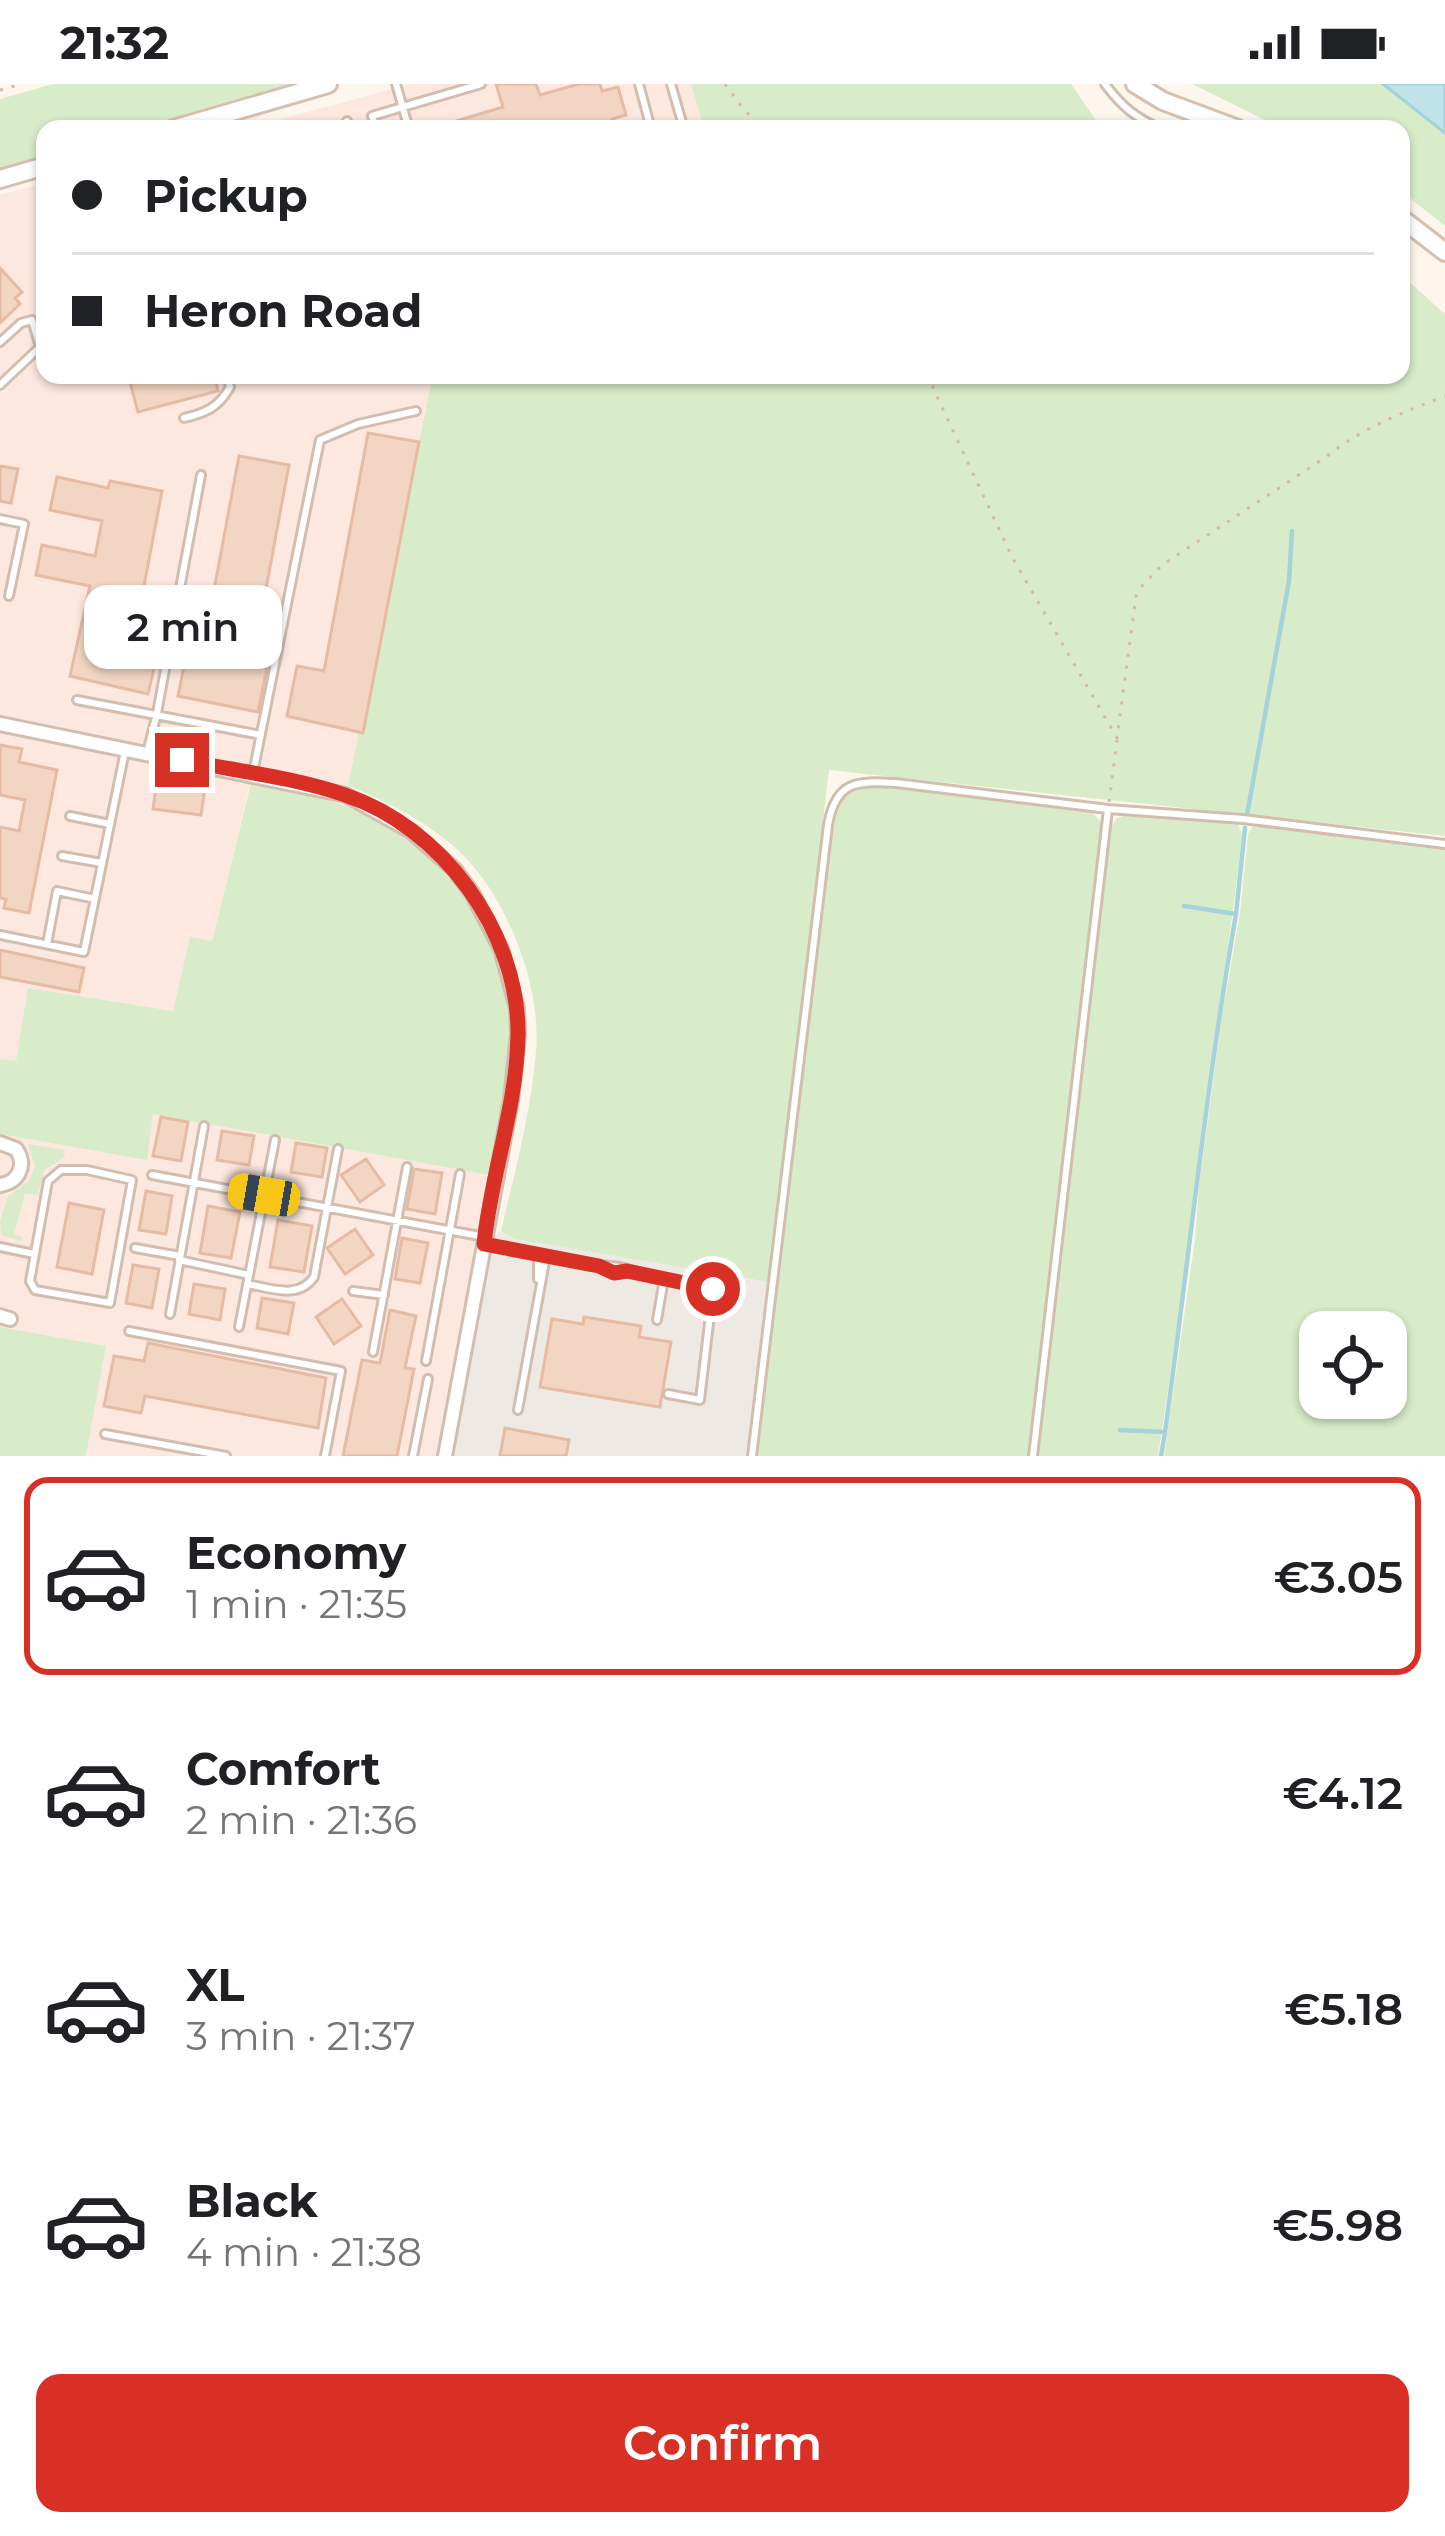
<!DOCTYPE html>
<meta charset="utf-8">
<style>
body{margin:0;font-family:Montserrat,sans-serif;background:#f2f2f2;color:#202124;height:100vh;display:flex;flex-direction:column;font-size:45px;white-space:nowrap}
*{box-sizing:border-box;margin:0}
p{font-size:39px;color:#757577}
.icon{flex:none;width:66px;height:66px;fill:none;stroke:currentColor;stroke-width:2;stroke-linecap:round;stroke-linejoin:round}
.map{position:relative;height:1372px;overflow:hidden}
.panel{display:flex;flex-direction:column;background:#fff;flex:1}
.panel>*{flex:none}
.top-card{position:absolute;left:36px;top:36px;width:1374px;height:264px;border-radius:24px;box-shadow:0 3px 9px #0004;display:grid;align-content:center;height:264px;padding:0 36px;background:#fff}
.controls{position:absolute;left:1299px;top:1227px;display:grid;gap:24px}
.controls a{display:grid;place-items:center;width:108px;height:108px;border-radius:24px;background:#fff;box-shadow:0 3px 9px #0004;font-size:60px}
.end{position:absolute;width:54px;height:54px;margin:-27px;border:15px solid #d93025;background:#fff;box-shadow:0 0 0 6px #fff}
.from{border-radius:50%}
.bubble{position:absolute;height:84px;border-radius:24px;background:#fff;box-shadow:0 3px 9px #0004;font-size:39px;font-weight:600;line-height:84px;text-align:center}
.car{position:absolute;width:36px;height:72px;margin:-36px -18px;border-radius:15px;box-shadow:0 0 9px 3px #0007;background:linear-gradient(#f5c518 24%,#345 0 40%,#f5c518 0 76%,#345 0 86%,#f5c518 0)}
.top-card b{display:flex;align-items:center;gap:42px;height:114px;font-size:45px}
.top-card b+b{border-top:3px solid #e0e0e0}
.top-card i{width:30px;height:30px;background:#202124}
ul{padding:21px 0 0;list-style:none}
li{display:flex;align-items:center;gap:36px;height:198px;margin:0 24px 18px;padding:0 12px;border:6px solid transparent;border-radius:24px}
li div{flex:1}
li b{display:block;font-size:45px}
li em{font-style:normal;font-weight:600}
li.selected{border-color:#d93025}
li>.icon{width:108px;height:108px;stroke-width:1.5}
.primary-button{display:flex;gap:24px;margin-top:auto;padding:24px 36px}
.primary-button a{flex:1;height:138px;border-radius:24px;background:#d93025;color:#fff;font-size:48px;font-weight:600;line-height:138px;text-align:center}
.status{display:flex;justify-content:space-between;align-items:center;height:84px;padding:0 60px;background:#fff;direction:ltr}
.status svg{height:33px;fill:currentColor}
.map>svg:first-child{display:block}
.commercial{fill:#fde8e0}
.industrial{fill:#efe9e4}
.green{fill:#d8ecc9;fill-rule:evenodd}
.water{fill:#bfe3e8;stroke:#a5d3da;stroke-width:3}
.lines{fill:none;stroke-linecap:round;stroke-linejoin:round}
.stream{stroke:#a5d3da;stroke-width:4.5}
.building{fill:#f3d5c3;stroke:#e6bba3;stroke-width:3}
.lane-casing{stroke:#d1beb0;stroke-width:12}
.street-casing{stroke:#d1beb0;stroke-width:18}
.secondary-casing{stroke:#d6c0b0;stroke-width:22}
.path{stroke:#d9b8a5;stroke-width:3;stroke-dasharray:3 9;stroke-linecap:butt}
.lane{stroke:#fff;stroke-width:6}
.street{stroke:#fff;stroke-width:12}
.secondary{stroke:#fff;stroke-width:16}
.route{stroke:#d93025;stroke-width:15}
</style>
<div class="status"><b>21:32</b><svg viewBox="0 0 49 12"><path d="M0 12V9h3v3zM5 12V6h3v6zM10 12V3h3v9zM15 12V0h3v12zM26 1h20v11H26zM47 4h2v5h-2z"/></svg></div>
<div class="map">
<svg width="1445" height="1372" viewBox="0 0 1445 1372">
<rect width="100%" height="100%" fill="#fdf6ec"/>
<path class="commercial" d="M411,0H691L704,45H244Z
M45,99V291H429L431,300L346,711L252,691L212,857L190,854L173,928L29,905L16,978L0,975V111Z
M153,1030L496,1092L446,1372H86L106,1262L0,1243V1050L146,1075Z"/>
<path class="industrial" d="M501,1147L514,1155L768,1198L747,1372H445L484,1160Z"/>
<path class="green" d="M53,0H288L134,45H45V71L0,84V15Z
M691,0H1071L1102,45H704Z
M1192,0H1383L1445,49V142L1401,107V45H1283Z
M1401,193C1418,203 1430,218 1445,230V752L829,686L768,1198L514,1155L501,1147C515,1088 531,1028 536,967C542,899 504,804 451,760C420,734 385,717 348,701L431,300L429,291H1401Z
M251,699C286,707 325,712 358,727C458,771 519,871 510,981C507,1017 496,1055 489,1091L153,1030L147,1076L0,1050V975L16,977L28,904L173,927L190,853L212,857Z
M874,701L1085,725L1092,728L1102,739L1029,1372H757L834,726C845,709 854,704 874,701Z
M1130,730L1238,740L1242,750C1232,851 1213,951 1201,1052C1188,1159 1175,1265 1158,1372H1035L1109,746L1117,734Z
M1253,742L1445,764V1372H1164L1195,1156L1199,1102L1222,931L1240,829L1248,750ZM1320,1248H1386V1314H1320Z
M28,1060L65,1066L64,1074L44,1086L38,1111L25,1109L14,1150L22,1153L21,1157L1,1151L0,1138L8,1112L29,1097L35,1082Z
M0,1243L106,1262L86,1372H0Z"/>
<path class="water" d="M1383,0H1445V49Z"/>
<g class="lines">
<path class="stream" d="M1247,731L1289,497L1292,447
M1236,830L1245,744
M1120,1346L1165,1348L1161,1372
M1165,1348C1189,1175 1206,1002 1236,830L1184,822"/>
</g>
<path class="building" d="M496,0H536L540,11L579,0H600L602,7L618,3L626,31L612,35L614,45H439V42L503,23Z
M0,184L22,208L15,214L20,220L0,239Z
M128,291H214L218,307L138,328Z
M368,349L419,358L363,649L287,632L297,582L324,587Z
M239,372L289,381L253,575L268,578L258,628L178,612L188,562L203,565Z
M0,382L18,385L11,419L0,417Z
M57,393L108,404L110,397L162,407L135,549L161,555L148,610L70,592L90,502L36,491L42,461L95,472L102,437L50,426Z
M0,661L22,665L19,678L57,686L29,829L4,824L6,815L0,814V743L19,747L25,716L0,711Z
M157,697L205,704L201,731L153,725Z
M0,866L84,884L79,908L0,893Z
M161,1033L188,1038L181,1077L153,1072Z
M222,1047L254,1052L249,1081L217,1076Z
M296,1059L327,1064L322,1093L291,1088Z
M366,1075L384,1101L360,1118L341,1091Z
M414,1085L442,1089L435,1130L407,1125Z
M146,1107L172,1112L166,1150L139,1146Z
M69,1119L104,1126L92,1190L57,1183Z
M208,1122L240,1128L231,1174L200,1169Z
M278,1136L312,1142L304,1188L270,1183Z
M355,1145L373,1171L345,1190L327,1164Z
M402,1154L428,1159L420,1199L395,1195Z
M133,1181L159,1185L152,1224L126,1219Z
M194,1200L225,1205L220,1236L189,1230Z
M262,1214L294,1219L288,1250L257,1244Z
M342,1215L361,1242L334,1260L316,1233Z
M390,1226L416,1232L405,1284L414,1285L397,1372H343L362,1276L380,1279Z
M584,1233L641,1242L639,1253L671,1258L660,1323L540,1303L552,1235L583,1240Z
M148,1259L326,1294L318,1344L145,1312L141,1329L104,1322L114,1272L144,1277Z
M505,1344L569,1356L566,1372H500Z"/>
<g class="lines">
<g class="lane-casing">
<path id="lane" d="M396,0L409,45
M639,0L651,45
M671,0L684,45
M1105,0C1122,23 1136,34 1161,45
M347,37L350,45
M376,45L372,32L481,0
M0,258L21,239L32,236L40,263L0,301
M184,334C206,329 219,323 230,303L227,291
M0,435L24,440L9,512
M77,616L261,651
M147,669L157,629L201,391
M253,689L320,356L358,340L416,327
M1108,725L1243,735L1445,760
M70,732L110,740
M62,772L102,779
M0,851L84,868L125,667
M47,860L57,807L95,815
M61,1086H87L132,1096L110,1219L35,1206L30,1197L48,1097Z
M152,1091L485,1153
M485,1160L599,1182L613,1189L627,1187
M0,1163L34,1170
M135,1164L180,1172
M538,1170V1195
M179,1176L249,1191
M599,1182C619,1179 643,1191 664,1195L657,1236
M664,1195L713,1205L700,1316L668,1310
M247,1200C271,1204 298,1216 314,1193L338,1065
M353,1207L384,1211
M170,1230L204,1042
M239,1243L275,1056
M129,1247L341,1287L325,1372
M373,1268L407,1083
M426,1277L460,1090
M518,1326L546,1172
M105,1350L226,1372
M413,1372L428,1295
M752,1372L828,741C836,696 857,697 896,699L1108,725L1033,1372"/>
</g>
<g class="street-casing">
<path id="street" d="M0,640L346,711L411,747L454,785L472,809L501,865L517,924L518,950L511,1016L445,1372
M0,1059L16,1065C27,1081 19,1098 0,1101
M0,1232L10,1235"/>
</g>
<g class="secondary-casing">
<path id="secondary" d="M1135,0L1163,17L1238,45
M173,45L328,0
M0,95L45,82
M1401,134L1445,168"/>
</g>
<path class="path" d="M725,0L743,25L764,45
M0,6L22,0
M927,291L1012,473L1117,654L1136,512L1141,503L1162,481L1326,373C1363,343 1402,329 1445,312
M1109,718L1117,656"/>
<use href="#lane" class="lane"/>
<use href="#street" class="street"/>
<use href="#secondary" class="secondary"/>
</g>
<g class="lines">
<path class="route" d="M182,676C236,687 293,693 345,711C442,743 519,848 518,951C517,1022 491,1090 484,1160L599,1182L614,1189L627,1187L713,1205"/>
</g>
</svg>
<div class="controls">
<a><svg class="icon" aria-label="locate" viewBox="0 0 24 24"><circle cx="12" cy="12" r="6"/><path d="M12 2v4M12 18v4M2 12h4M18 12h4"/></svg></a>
</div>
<i class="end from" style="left:713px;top:1205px"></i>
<i class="end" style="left:182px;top:676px"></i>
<div class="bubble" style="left:84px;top:501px;width:198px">2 min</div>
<i class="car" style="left:264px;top:1111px;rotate:280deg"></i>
<div class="top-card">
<b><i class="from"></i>Pickup</b>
<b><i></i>Heron Road</b>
</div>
</div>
<section class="panel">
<ul>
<li class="selected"><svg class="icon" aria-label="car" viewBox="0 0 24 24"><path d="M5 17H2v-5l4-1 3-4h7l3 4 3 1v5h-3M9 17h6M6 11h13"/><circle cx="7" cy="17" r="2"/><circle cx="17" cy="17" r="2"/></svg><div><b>Economy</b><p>1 min · 21:35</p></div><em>€3.05</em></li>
<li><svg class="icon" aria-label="car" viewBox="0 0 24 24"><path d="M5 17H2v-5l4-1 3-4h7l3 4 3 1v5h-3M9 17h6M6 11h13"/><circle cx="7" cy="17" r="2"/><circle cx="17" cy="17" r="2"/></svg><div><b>Comfort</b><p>2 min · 21:36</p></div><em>€4.12</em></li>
<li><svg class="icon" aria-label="car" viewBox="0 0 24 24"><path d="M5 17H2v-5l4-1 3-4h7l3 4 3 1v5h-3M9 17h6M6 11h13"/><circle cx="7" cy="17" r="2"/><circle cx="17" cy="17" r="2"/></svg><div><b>XL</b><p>3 min · 21:37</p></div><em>€5.18</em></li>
<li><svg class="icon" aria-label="car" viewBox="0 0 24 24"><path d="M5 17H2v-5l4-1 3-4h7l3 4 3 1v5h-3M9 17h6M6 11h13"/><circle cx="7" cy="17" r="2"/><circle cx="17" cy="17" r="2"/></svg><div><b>Black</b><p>4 min · 21:38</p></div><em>€5.98</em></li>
</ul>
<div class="primary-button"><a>Confirm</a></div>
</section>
